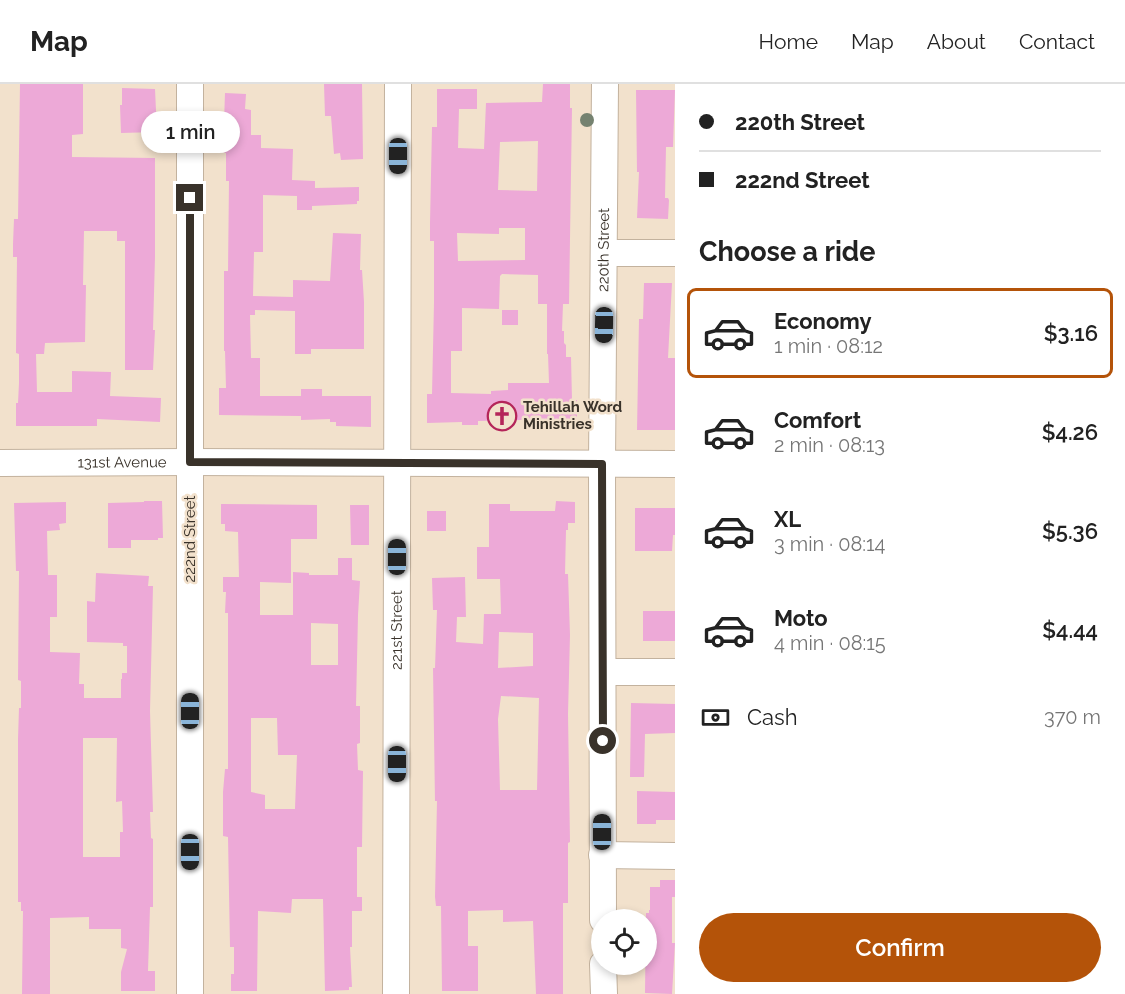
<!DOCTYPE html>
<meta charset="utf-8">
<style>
body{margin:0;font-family:Raleway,sans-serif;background:#f2f2f2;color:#222;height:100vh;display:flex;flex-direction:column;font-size:22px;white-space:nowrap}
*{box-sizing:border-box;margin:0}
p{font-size:20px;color:#767676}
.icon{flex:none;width:33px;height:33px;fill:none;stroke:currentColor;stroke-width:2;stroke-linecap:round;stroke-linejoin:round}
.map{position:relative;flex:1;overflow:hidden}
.drawer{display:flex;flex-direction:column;background:#fff;width:450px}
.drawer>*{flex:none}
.top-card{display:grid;align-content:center;height:132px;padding:0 24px;background:#fff}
.tools{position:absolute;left:591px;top:825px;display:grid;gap:12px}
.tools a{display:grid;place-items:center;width:66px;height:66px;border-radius:50%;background:#fff;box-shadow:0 3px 9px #0003;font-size:30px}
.end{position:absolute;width:27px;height:27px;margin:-14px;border:8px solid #39322a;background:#fff;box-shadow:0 0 0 3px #fff}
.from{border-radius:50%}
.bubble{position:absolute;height:42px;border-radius:21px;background:#fff;box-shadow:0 3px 9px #0003;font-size:20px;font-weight:600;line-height:42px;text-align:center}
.car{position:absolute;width:18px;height:36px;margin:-18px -9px;border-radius:8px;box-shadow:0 0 4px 2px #0007;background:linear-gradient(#222 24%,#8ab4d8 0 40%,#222 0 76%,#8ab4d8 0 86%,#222 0)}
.top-card b{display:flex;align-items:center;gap:21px;height:57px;font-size:22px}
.top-card b+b{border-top:2px solid #e0e0e0}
.top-card i{width:15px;height:15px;background:#222}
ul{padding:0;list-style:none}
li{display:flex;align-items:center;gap:18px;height:90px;margin:0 12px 9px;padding:0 12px;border:3px solid transparent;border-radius:9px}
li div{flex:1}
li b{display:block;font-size:22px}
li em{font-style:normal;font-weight:600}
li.on{border-color:#b45309}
li>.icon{width:54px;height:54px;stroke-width:1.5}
h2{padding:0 24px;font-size:27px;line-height:72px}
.pay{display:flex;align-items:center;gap:15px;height:66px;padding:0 24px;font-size:22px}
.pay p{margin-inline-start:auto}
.primary-button{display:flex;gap:12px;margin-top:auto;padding:12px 24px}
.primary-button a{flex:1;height:69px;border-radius:36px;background:#b45309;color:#fff;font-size:24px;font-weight:600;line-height:69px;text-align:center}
header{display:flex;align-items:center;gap:36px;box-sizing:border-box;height:84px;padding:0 30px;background:#fff;border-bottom:2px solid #e0e0e0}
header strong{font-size:28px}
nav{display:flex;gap:33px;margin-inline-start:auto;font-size:21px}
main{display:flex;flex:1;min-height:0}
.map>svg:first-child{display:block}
.building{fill:#eda9d7;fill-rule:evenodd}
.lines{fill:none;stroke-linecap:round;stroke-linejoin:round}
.minor-casing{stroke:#c3b29e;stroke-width:28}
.minor{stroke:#fff;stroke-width:26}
.tree{fill:#758270}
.route{stroke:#39322a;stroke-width:8}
.labels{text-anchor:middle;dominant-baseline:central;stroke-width:5;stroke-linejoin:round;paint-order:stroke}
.street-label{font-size:15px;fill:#39322a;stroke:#f2e1cc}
.poi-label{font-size:15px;font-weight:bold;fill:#39322a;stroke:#f2e1cc;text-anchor:start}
</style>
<header>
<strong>Map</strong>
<nav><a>Home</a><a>Map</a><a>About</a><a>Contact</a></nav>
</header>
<main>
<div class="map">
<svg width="675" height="910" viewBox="0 0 675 910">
<rect width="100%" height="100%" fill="#f2e1cc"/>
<path class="building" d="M20,0H83V50L72,51V73L155,74V173L153,246H155L153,286H125V157H117V147H84L83,201H86L85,258L45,259L44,270H36L37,308H72V287L111,288L110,312L161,314L160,338L97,335V342H16V319H18L19,299V270L16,269L17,173H13V160L14,135H18Z
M324,0H362L363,75L341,76L340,69L334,70L331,32H325Z
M543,0H570V24H572L569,220H563L562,247H564V259L566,261V273H571L572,316H577V333H572L571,344L553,343L554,339H522V336L478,337V341H462V338L427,339V310H432L434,219V157H430V139L432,43H437V5H477V25H459L458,64L484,65L486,19L542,18ZM538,57L537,107L498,106L500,58ZM499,144H525V176L458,177L457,149L499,150ZM502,190L538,191V220H547V270H548L549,299H508V306L491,307V310L451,309V267H462V224L499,225L500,192Z
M122,4L155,5L157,48L121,49L120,21H122Z
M636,6H675L673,63H666L665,114H668L669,116L668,135L637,134L639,88H637Z
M225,9L246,10L245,25L251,26V51H261V64L293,65L292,96L315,97V104L359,103V117H357V120L312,122V126H297V112L263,111V168H254L253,212L293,213V196L330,197L333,149L361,150L360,186H362L364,218V265H311V270H295V227L255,226V231H250L251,274H260V312H301V305H322V312H371V343L336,342V338H330V335L301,336V332L219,331V304H226L225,267H224V187H228L229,97H226V69L223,68Z
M644,199H672L668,274H675V346H637L639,235H643Z
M502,226H518V241H502Z
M144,417H162L163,454H158V456H131V464H108V419L144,418Z
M556,417L575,418V439H568V446H566L565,490H568L570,551L568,630L570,758L568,759V819H563V910H536L533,837L503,838V826L468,827V862H478V907H442L441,822H436L435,813L437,717H435L433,584H435L437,526H433L432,494L465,493L466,533H457L456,558L483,560L484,530H501L500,495H477V463H489V420H510V427H555ZM499,548L533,549V582L498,584ZM501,612L539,614L537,706H500L498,635Z
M66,418V439L59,440L60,446L47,447L48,491H57V533H50V568L80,569L79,600H84V614H121V595H122V589H127V562H123V559L87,558V517L95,518L96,489L149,492L148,502H153L150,627L153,728H150L151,754L153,755V823H150L148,887H155V907H121V888L127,865L121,864V845H89V833L50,834V910H22L23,827H21V818H18V655L19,624H21V597L18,596L19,487H16L14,419ZM83,654H117L116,718L122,717L123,748H120V773H83Z
M221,420L317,421V455H291V499L260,498V531H293V488L309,489V491H338V474H352V496L360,497L358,531L356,622H360V659L357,660L358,686L363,687L362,763H357V813H362V827H352V863H350L352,903H349V906L325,907L323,815H292L291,829L258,827L257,907H231V890H234V863H230L228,753L223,752V708L225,685H228V529H225L226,508H223V493H239L238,448L225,447V440H221ZM311,539L338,540V581H311ZM251,634H277L278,671H297L295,725H265V711L251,708Z
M350,421H369V461H351Z
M635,424H675V451H673L672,467H635Z
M427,427H446V447H427Z
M643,527H675V557H643Z
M631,619L675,620V649L645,650L644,693H630Z
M637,707L675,708V736H656V740H637Z
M660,796H675V813H672V859H675L672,910L645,909L646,829H649V826H650V803H660Z"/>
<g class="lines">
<g class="minor-casing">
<g id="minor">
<path d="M605,169H675"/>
<path id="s1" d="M0,379L190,378L675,380"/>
<path d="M603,588H675"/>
<path d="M602,771L675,772"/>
<path id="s2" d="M603,836L602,380L605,0"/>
<path d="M603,880L604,910"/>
<path d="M190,910V0"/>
<path id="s3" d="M396,910L398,0"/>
</g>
</g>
<use href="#minor" class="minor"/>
</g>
<circle class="tree" cx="587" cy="36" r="7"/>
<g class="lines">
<path class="route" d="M190,114V378L602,380L603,657"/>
</g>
<defs>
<g id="church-ring" transform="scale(1.5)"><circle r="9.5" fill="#f2e1cc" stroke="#b42559" stroke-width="1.5"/><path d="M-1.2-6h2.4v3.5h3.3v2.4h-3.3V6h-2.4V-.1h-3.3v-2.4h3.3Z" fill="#b42559"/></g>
</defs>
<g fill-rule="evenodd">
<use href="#church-ring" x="502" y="332"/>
</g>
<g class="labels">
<g class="street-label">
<text stroke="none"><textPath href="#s2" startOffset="670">220th Street</textPath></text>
<text stroke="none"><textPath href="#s1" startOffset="122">131st Avenue</textPath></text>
<text transform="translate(190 455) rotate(-90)">222nd Street</text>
<text stroke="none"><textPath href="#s3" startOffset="364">221st Street</textPath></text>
</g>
<g class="poi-label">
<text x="523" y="323">Tehillah Word<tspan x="523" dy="17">Ministries</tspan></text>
</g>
</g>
</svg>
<div class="tools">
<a><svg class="icon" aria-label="locate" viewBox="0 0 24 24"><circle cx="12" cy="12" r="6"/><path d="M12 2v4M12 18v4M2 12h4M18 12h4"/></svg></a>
</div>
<i class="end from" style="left:603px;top:657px"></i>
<i class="end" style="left:190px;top:114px"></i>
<div class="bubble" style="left:141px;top:27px;width:99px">1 min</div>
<i class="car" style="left:398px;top:72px;rotate:180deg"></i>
<i class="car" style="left:604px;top:241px;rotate:181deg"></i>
<i class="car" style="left:397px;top:473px;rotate:0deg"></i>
<i class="car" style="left:190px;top:627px;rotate:0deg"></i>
<i class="car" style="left:397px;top:680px;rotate:180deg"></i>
<i class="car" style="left:602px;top:748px;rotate:0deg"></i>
<i class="car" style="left:190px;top:768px;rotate:180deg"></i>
</div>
<section class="drawer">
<div class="top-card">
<b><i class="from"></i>220th Street</b>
<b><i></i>222nd Street</b>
</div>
<h2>Choose a ride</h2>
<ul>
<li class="on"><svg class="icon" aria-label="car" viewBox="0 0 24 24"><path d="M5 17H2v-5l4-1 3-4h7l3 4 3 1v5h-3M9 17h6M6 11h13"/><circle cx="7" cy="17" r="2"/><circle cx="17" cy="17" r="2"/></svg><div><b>Economy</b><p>1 min · 08:12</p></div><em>$3.16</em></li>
<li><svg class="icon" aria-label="car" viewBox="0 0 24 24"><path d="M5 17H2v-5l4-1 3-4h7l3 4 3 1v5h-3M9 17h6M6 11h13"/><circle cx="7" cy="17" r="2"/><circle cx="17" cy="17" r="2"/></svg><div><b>Comfort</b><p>2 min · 08:13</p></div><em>$4.26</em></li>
<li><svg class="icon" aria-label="car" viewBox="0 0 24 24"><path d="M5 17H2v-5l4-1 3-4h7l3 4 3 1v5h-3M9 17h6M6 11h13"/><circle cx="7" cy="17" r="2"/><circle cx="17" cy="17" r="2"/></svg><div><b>XL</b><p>3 min · 08:14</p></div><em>$5.36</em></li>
<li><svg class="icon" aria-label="car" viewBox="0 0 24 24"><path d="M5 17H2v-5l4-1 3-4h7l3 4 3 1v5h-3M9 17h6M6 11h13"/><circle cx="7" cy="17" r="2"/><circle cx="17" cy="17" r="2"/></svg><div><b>Moto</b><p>4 min · 08:15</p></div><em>$4.44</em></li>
</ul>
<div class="pay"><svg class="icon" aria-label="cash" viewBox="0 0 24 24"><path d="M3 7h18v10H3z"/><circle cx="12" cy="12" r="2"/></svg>Cash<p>370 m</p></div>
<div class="primary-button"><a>Confirm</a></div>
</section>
</main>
